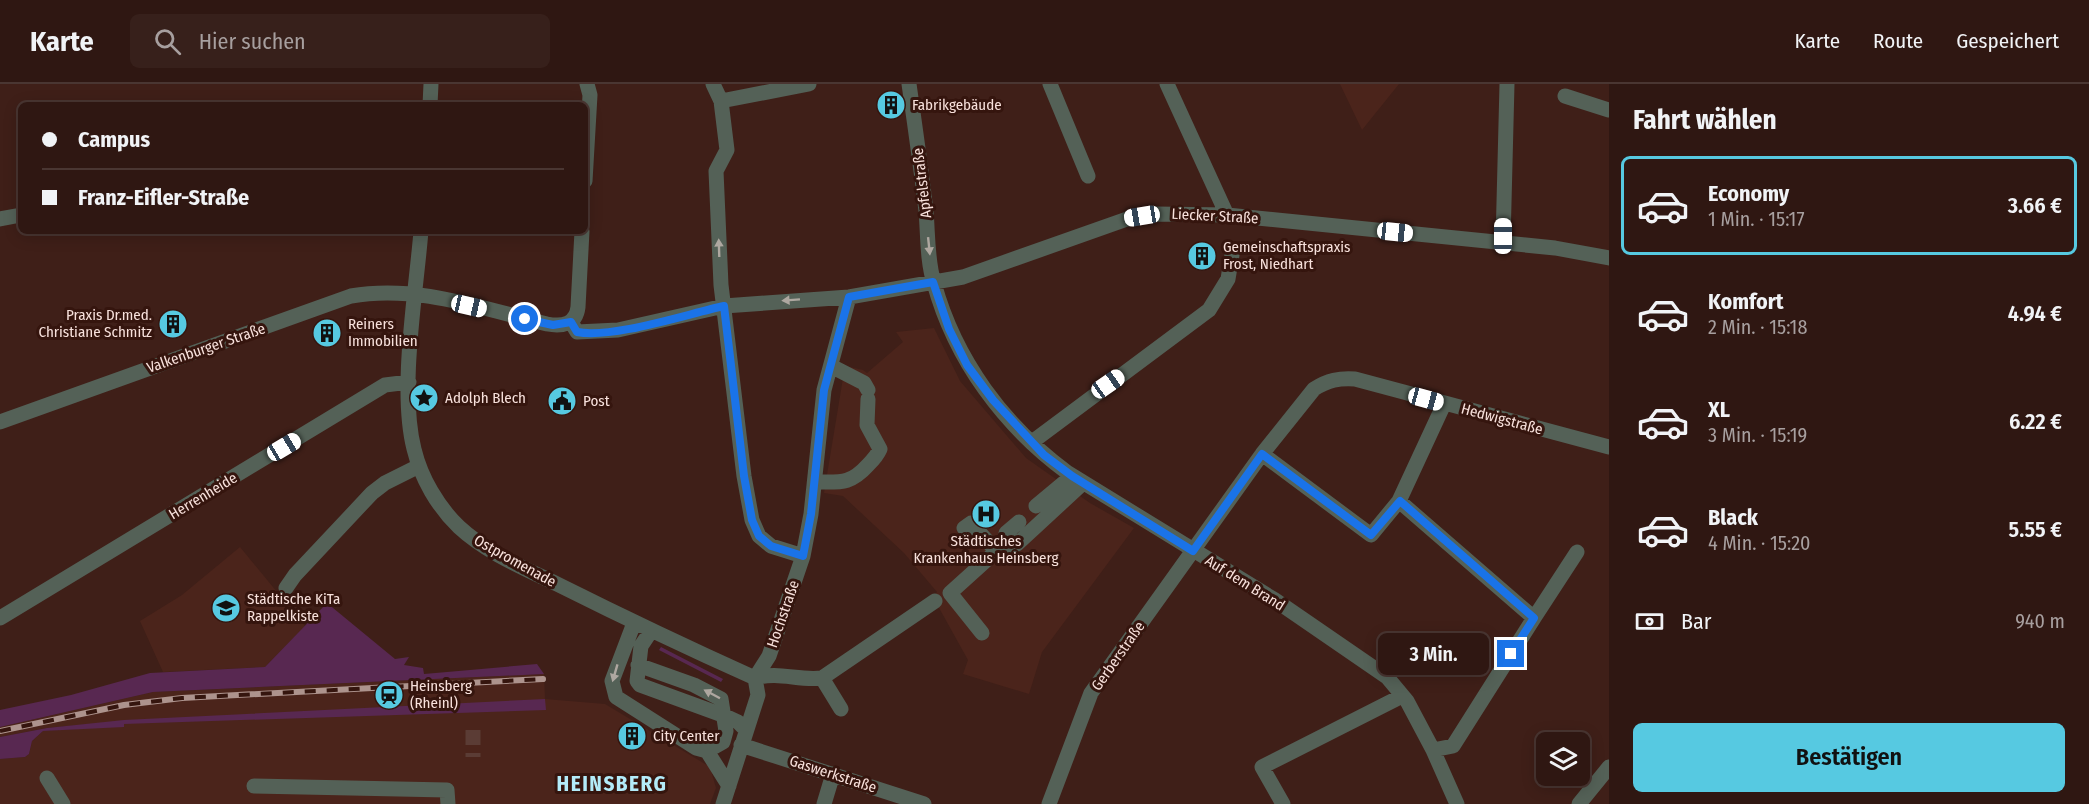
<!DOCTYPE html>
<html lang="de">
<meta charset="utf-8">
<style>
body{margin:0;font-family:"Fira Sans Condensed",sans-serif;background:#37201b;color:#f1f3f6;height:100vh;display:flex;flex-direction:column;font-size:22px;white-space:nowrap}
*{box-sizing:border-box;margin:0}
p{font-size:20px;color:#a79f9f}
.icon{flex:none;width:33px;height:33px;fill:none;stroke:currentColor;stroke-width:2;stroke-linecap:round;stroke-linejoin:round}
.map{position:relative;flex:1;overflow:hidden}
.drawer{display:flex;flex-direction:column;background:#2f1712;width:480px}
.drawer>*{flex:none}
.guide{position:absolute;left:18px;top:18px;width:570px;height:132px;border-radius:9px;box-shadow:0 3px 15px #0003,0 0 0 2px #4a3632;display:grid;align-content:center;height:132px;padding:0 24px;background:#2f1712}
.buttons{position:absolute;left:1536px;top:648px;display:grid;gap:12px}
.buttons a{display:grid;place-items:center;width:54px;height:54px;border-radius:9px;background:#2f1712;box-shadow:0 3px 15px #0003,0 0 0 2px #4a3632;font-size:30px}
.end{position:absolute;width:27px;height:27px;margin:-14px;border:8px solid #1a73e8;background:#fff;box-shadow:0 0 0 3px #fff}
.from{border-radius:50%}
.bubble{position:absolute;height:42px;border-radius:9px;background:#2f1712;box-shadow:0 3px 15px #0003,0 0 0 2px #4a3632;font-size:20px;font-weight:600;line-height:42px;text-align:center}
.car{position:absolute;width:18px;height:36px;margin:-18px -9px;border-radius:8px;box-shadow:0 0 4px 2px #0007;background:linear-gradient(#fff 24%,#345 0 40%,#fff 0 76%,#345 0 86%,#fff 0)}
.guide b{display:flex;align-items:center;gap:21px;height:57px;font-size:22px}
.guide b+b{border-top:2px solid #4a3632}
.guide i{width:15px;height:15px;background:#f1f3f6}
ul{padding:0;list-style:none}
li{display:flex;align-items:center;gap:18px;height:99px;margin:0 12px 9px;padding:0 12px;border:3px solid transparent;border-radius:9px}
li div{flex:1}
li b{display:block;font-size:22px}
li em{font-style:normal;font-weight:600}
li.active{border-color:#56c9e1}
li>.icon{width:54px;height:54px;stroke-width:1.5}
h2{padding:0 24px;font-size:27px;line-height:72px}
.pay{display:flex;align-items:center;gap:15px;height:66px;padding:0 24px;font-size:22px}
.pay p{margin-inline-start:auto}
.action{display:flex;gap:12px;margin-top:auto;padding:12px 24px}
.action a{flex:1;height:69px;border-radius:9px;background:#56c9e1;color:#111;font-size:24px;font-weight:600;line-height:69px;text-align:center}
header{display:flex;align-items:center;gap:36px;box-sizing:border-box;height:84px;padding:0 30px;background:#2f1712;border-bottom:2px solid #4a3632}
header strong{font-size:28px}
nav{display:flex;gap:33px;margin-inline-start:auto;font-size:21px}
.search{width:420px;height:54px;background:#37201b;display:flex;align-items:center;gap:15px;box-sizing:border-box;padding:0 21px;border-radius:9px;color:#a79f9f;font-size:22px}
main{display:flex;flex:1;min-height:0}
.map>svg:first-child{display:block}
.built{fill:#4b241b}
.green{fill:#582851}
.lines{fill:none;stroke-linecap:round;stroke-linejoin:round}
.minor-tunnel{stroke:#5b3c35;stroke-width:15;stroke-dasharray:15 8;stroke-linecap:butt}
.minor{stroke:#546157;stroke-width:15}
.rail-casing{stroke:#ad938d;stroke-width:6}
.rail{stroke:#35150e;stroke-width:4;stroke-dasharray:11;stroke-linecap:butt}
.oneway{fill:#aea7a0}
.route{stroke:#1a73e8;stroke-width:8}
.labels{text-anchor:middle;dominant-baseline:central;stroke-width:6;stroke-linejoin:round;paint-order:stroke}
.poi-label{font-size:15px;fill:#f8e1dc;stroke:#35150e;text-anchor:start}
.street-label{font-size:15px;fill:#f8e1dc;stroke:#35150e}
.district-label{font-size:21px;font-weight:bold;letter-spacing:1.5px;fill:#b3ebf9;stroke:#35150e}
</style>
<header>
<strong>Karte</strong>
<div class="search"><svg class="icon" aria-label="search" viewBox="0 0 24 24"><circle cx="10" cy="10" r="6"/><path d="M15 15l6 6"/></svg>Hier suchen</div>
<nav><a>Karte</a><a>Route</a><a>Gespeichert</a></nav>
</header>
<main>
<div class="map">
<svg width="1609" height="720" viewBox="0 0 1609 720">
<rect width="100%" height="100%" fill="#3f1f18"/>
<path class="built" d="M1340,0H1399L1362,46Z
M934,244L960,297L1026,374L1090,419L1134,444L1042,568L1029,610L963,590L968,576L933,513L937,508L904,469L843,412L824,409L845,282L863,286L867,289L903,258L896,248Z
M240,463L305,542L265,583L163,588L140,537L182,511Z
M544,590L545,615L605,620L710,683L716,704L710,720H0V675L25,673L29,670L32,657L43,647L124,642V637L47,644L0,653V643L153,608Z"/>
<path class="green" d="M327,519L395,575L409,573L404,581L423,584L424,590L537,580L544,590L153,608L0,643V626L71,611L150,589L265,583Z
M661,563L723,595L721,598L659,566Z
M545,615L546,626L124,640V643L43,647L32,657L29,670L25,673L0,675V653L47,644L124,636Z"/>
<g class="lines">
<path class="minor-tunnel" d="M473,646V673"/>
<path class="minor" d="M713,0L721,17L727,66L716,87L721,201L744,392L752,436L759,452L771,462L803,472
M909,0C915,42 921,84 926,127C928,150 927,177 934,199C955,276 1004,342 1068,389L1275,516L1387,593L1407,617L1433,666L1457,720
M1050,0L1088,92
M1167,0L1227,131
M1565,12L1609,26
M721,17L809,0
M430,21L431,0
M585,97L590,11L587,0
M0,135L21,131
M421,147C416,209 399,306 414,365C421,394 438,423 459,443C487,469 524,484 557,500C623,533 688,564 755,594
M1503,158L1507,0
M571,238L577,248L618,246L724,222L849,213L963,193L1127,135L1156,130L1227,131L1555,164L1609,174
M831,282L864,299L868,306
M0,338L351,212C417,200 483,225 547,240C563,243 576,240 578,223L582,147
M1032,358L1209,226L1228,195L1232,171
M1262,370L1371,451L1399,417L1444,320
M815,398C840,398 850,401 868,381C873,376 877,372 880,365L867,341L868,315
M1399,417L1534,534L1577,468
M1036,422L1072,392
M964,444L971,439L998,469
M1017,460L1006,449L1019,438
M286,504L295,491L372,409L385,399L419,382
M0,534L385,301L409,298
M634,539L612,597L616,613L696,664L707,667L723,658L726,647L721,615L694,601L638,581
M651,547L641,562L637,597L640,601L725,632L738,638L746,646
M982,549L950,509L991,472L1017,460L1083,399
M755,594L769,572L803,472L811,430L824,306L849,213
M755,594C779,587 798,597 822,594L935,517
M822,594L841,625
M741,661L924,720
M1433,666L1453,662L1534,534
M707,667L729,702
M47,694L63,720
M254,702L447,706L448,720
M723,720L758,611L755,594
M824,720L833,690
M1049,720L1091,609L1262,370L1314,305C1328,296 1339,294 1355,295L1609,363
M1283,720L1262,683L1402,612
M1579,720L1609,683"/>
<g class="rail-casing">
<path id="rail" d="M0,647L124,621L182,614L543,595"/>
</g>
<use href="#rail" class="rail"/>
</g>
<defs><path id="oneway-solid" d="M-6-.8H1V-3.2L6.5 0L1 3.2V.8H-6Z" transform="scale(1.5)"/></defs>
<g class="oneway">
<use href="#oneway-solid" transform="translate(929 162) rotate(84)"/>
<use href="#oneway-solid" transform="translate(719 164) rotate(-92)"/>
<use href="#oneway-solid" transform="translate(791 216) rotate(176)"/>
<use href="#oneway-solid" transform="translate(615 589) rotate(106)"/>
<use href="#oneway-solid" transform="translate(712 610) rotate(-152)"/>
</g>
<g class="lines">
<path class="route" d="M525,235L553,241L571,238L577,248C612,255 687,230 724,222L744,392L752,436L759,452L771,462L803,472L811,430L824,306L849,213L933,198L949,245L967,281L993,316L1044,371L1072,392L1193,467L1262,370L1371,451L1400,417L1534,534L1511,570"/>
</g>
<defs>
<g id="building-disc" transform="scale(1.5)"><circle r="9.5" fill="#56c9e1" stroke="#35150e"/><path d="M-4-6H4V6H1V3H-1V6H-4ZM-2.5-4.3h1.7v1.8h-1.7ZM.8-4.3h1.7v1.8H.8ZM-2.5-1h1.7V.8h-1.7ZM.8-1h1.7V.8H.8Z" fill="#111"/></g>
<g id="sight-disc" transform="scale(1.5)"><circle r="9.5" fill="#56c9e1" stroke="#35150e"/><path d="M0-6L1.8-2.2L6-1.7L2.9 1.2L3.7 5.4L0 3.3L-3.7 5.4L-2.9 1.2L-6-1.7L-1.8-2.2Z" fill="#111"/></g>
<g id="civic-disc" transform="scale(1.5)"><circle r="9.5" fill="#56c9e1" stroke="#35150e"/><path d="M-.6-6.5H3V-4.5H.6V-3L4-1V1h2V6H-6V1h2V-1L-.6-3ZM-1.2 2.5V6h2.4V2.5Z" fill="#111"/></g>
<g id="hospital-disc" transform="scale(1.5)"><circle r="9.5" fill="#56c9e1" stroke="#35150e"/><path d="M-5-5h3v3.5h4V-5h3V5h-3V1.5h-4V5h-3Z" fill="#111"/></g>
<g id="school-disc" transform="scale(1.5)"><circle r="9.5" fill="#56c9e1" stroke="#35150e"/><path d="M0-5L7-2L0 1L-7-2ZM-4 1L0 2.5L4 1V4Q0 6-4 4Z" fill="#111"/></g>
<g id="station-disc" transform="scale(1.5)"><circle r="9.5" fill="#56c9e1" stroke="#35150e"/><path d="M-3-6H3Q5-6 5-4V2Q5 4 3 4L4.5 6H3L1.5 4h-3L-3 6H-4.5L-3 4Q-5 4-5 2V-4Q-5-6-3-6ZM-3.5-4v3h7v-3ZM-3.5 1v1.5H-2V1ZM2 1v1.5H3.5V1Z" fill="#111"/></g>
</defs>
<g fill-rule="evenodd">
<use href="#building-disc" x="891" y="21"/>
<use href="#building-disc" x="1202" y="172"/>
<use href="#building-disc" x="173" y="240"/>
<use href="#building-disc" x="327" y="249"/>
<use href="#sight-disc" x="424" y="314"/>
<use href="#civic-disc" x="562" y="317"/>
<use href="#hospital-disc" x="986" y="430"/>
<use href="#school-disc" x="226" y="524"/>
<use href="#station-disc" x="389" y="611"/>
<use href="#building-disc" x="632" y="652"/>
</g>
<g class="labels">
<g class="poi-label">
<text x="912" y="21">Fabrikgebäude</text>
<text x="1223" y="163">Gemeinschaftspraxis<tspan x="1223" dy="17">Frost, Niedhart</tspan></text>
<text x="152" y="231" text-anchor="end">Praxis Dr.med.<tspan x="152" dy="17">Christiane Schmitz</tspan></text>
<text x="348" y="240">Reiners<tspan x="348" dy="17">Immobilien</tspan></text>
<text x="445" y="314">Adolph Blech</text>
<text x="583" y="317">Post</text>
<text x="986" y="457" text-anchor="middle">Städtisches<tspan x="986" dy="17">Krankenhaus Heinsberg</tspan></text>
<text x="247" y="515">Städtische KiTa<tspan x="247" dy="17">Rappelkiste</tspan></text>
<text x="410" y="602">Heinsberg<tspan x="410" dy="17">(Rheinl)</tspan></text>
<text x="653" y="652">City Center</text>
</g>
<g class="street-label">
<text transform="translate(922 99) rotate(-97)">Apfelstraße</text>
<text transform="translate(1215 132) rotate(3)">Liecker Straße</text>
<text transform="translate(206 264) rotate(-19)">Valkenburger Straße</text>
<text transform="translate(1502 335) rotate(15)">Hedwigstraße</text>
<text transform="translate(203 412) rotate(-31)">Herrenheide</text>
<text transform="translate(515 477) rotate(29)">Ostpromenade</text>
<text transform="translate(1245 499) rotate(32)">Auf dem Brand</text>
<text transform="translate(783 530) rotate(-71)">Hochstraße</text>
<text transform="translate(1118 572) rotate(-55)">Gerberstraße</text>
<text transform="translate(833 690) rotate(18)">Gaswerkstraße</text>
</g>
<g class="district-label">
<text x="612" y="700">HEINSBERG</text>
</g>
</g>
</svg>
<div class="buttons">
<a><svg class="icon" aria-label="layers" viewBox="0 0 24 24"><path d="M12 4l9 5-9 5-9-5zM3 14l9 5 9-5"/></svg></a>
</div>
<i class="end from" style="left:525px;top:235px"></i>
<i class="end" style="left:1511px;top:570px"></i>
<div class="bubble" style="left:1378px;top:549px;width:111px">3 Min.</div>
<i class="car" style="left:1142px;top:132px;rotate:261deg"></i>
<i class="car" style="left:1395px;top:148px;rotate:96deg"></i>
<i class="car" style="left:1503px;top:152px;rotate:0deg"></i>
<i class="car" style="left:469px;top:222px;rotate:103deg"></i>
<i class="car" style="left:1108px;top:300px;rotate:55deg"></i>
<i class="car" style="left:1426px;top:315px;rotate:105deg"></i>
<i class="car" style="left:284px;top:363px;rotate:59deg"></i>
<div class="guide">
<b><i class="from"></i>Campus</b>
<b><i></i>Franz-Eifler-Straße</b>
</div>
</div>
<section class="drawer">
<h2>Fahrt wählen</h2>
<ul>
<li class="active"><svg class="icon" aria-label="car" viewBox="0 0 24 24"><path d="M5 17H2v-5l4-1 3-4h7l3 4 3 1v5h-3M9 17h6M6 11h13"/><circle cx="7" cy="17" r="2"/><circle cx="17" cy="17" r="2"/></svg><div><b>Economy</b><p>1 Min. · 15:17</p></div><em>3.66 €</em></li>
<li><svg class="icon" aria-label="car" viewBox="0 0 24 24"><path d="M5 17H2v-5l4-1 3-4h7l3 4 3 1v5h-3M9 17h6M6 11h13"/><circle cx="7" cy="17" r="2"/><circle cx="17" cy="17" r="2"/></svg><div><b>Komfort</b><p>2 Min. · 15:18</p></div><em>4.94 €</em></li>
<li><svg class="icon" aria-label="car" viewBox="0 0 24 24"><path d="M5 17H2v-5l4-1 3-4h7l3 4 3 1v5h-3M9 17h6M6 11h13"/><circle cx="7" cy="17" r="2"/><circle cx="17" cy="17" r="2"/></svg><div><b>XL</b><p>3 Min. · 15:19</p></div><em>6.22 €</em></li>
<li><svg class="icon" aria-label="car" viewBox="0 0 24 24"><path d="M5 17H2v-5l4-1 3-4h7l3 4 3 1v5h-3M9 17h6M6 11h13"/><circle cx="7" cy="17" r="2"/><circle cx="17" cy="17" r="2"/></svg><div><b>Black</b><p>4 Min. · 15:20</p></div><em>5.55 €</em></li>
</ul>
<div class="pay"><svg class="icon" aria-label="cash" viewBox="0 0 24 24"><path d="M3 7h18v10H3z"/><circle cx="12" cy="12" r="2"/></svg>Bar<p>940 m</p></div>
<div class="action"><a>Bestätigen</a></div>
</section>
</main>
